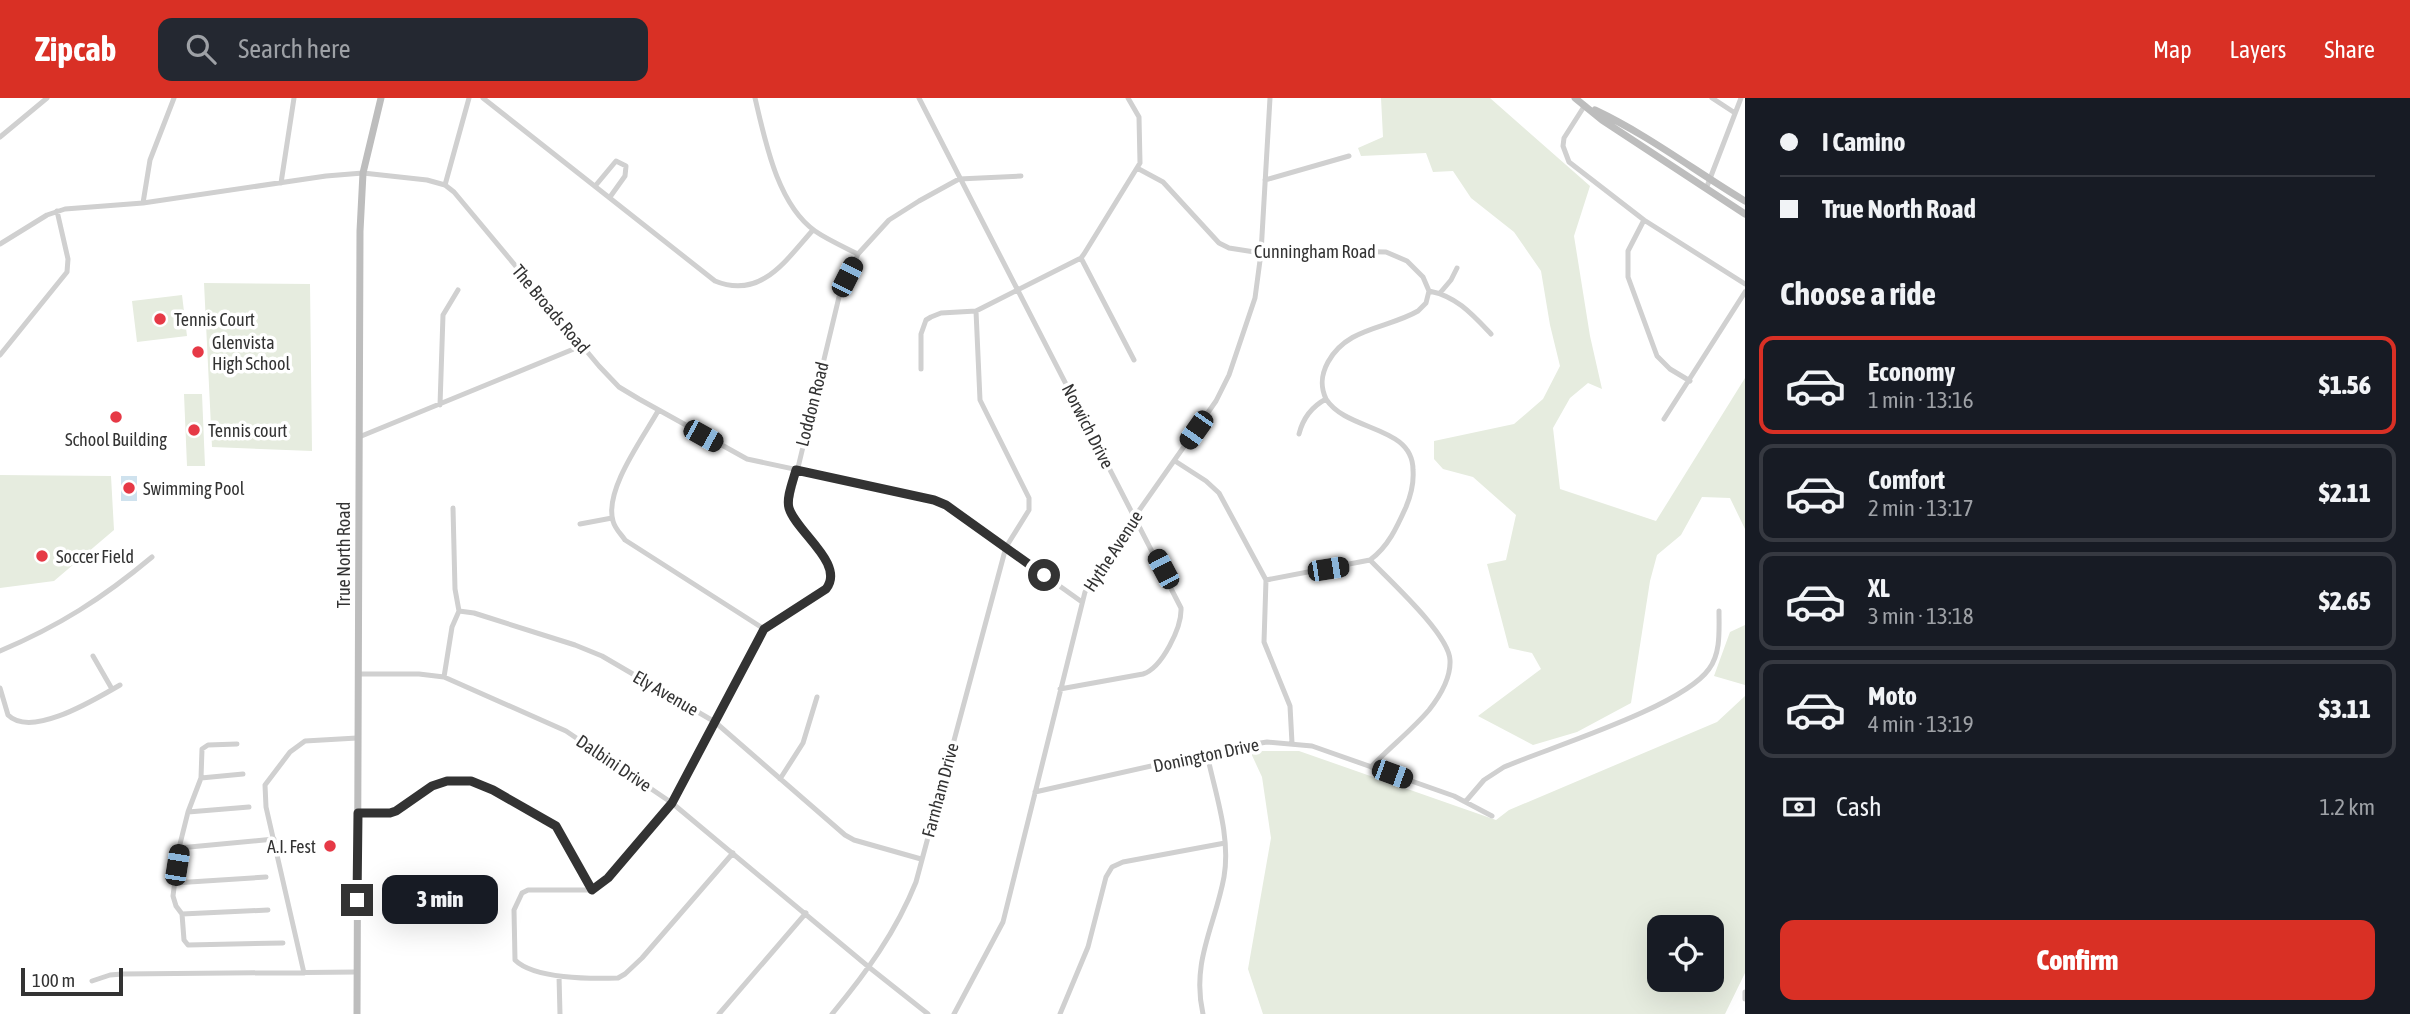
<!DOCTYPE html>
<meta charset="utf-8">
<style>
body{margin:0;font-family:"Asap Condensed",sans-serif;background:#242831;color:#f1f3f6;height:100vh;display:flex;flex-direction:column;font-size:26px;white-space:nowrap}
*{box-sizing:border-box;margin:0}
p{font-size:23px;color:#9ea1a6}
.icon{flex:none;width:38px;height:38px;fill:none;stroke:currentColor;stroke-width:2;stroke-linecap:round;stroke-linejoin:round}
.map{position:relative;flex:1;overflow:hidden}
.sheet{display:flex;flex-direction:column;background:#171b24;width:665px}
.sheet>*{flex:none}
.banner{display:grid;align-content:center;height:154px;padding:0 35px;background:#171b24}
.tools{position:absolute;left:1647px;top:817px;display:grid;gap:14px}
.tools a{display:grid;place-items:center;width:77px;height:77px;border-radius:14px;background:#171b24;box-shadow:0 7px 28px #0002;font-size:35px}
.scale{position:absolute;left:21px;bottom:18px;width:102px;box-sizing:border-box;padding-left:7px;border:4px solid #333;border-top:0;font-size:19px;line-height:24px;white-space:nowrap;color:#333;-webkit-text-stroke:5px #fff;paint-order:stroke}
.end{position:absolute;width:32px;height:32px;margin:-16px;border:9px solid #333;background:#fff;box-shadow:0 0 0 4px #fff}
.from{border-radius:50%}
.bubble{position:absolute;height:49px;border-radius:14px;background:#171b24;box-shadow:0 7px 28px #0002;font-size:23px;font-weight:800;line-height:49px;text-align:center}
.car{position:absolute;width:21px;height:42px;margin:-21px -10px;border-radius:9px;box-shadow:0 0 5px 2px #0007;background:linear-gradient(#222 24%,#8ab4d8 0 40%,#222 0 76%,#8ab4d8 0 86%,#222 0)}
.banner b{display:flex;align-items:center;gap:24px;height:66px;font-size:26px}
.banner b+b{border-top:2px solid #363941}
.banner i{width:18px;height:18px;background:#f1f3f6}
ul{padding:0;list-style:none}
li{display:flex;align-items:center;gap:21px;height:98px;margin:0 14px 10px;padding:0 21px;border:4px solid #363941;border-radius:14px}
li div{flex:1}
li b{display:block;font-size:26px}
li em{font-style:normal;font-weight:800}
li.active{border-color:#d93025}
li>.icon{width:63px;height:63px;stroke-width:1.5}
h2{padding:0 35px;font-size:32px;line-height:84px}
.pay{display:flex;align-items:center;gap:18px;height:77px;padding:0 35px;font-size:26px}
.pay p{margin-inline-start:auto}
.action{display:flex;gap:14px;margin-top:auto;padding:14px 35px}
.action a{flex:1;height:80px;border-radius:14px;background:#d93025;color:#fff;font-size:28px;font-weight:800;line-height:80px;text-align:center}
header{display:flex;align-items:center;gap:42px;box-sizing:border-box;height:98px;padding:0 35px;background:#d93025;color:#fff}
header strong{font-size:33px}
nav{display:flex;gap:38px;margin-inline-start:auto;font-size:24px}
.search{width:490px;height:63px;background:#242831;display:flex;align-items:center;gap:18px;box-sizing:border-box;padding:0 24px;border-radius:14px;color:#9ea1a6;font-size:26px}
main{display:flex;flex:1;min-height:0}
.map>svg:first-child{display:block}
.green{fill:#e6ecdf;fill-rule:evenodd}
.water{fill:#cfe2ee}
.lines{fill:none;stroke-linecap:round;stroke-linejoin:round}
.street{stroke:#d0d0d0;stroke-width:5}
.secondary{stroke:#bdbdbd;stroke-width:7}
.route{stroke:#333;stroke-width:9}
.poi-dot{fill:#e63946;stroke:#fff;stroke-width:2.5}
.labels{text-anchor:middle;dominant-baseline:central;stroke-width:7;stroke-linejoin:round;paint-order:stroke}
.street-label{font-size:18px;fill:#333;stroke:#fff}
.poi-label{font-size:18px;fill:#333;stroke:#fff;text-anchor:start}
</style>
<header>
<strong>Zipcab</strong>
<div class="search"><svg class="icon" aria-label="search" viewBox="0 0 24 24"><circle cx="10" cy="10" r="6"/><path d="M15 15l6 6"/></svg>Search here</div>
<nav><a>Map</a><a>Layers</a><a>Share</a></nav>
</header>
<main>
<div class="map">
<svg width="1745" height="916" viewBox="0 0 1745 916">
<rect width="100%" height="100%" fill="#fff"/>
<path class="green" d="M1381,0H1490L1590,88L1574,138L1590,238L1602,291L1588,285L1570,300L1553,330L1560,391L1656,423L1745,280V431L1730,400L1702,399L1681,437L1657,457L1650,483L1631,605L1577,634L1533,647L1478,618L1541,571L1532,555L1509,550L1487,466L1506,462L1516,417L1473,379L1443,371L1434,361V343L1514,326L1543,301L1560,268L1550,227L1541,173L1514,134L1471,100L1453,73L1433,74L1426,55L1361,58L1358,50L1383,39Z
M204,185L310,186L312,353L212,349Z
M182,197L187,238L137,244L132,203Z
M184,296H202L205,368H187Z
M0,377L111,378L114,432L54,483L0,490Z
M1745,527V587L1714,578L1730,534Z
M1745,598V875L1725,916H1263L1248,871L1271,740L1262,679L1250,653H1299L1496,722L1509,712L1717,624ZM1659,830H1712V882H1659Z"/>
<path class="water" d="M121,378H137V403H121Z"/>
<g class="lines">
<path class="street" d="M483,0L715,183C761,202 786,162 813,132
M755,0C765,42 777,106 815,133C828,142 844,149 858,156
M919,0L1181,510C1182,529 1162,570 1143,576L1060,591
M1712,0L1735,15
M1585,7L1564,40L1563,48L1569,64L1644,122L1745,186
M0,39L47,0
M1137,70L1163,84L1219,145L1229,150L1261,155L1292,152L1386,154L1407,163L1423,179L1429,193C1456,198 1472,216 1491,236
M1265,82L1349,58
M281,85L294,0
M445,87L469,0
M596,87L616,63L626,68L625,78L610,99
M1706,91L1741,0
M143,105L150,62L174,0
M1644,122L1628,153V179L1657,258L1670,271L1690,283
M0,146L47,117L65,111L143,105L326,78L363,75L427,82L445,87L454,94L599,268L619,289L639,301L747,361L920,398L946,407L1082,504
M1081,160L1134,262
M1440,195L1451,182L1457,170
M0,257L67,174L68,161L57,113
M921,271V236L926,222L931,219L941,215L976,213L1081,160L1084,156L1140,65L1139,19L1128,0
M440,307L443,217L458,192
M658,313C643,340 604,392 613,423C615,431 621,436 625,442L764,531
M1664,321L1745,194
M1299,336C1303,320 1311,309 1326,301C1320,288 1321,277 1328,264C1347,229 1387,231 1418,213L1426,205L1429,193
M359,339L581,248
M1175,363L1206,383L1219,395L1266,482L1264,544L1290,608L1292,645
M580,426L612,420
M1370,462C1389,482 1449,536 1450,562C1451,580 1440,598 1429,612C1412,632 1390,649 1371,669
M1266,482L1370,462C1388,449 1397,429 1406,409C1411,397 1414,385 1413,372C1413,327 1347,334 1326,301
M459,513L474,515L575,547L602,558L715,624L845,737L854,742L921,761
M0,553C59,528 103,500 152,459
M93,558L112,591
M358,576H419L444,579L566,633L672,705L870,870L928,916
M444,579L452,529L459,513L455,491L453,410
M0,590L8,617C32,641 97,600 120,587
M237,646L208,647L202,651L201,680L188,714L179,750L173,798L176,808L182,816L184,842L188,847L283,845
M201,680L243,676
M780,681L803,645L817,599
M1035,694L1236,649L1267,644L1312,648L1454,698L1492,718
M1466,703L1484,682L1504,669C1551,649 1682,609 1709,571C1721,555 1719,532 1719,513
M188,714L249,709
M357,715H390L404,710L432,688L447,683H471L493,692L556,728L592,792
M179,750L274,741
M733,755L642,860L625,876L618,880C591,881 534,881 515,862L514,812L522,795L528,792H592L608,781L672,705L764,531L826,491C830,486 833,482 832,475C830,462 799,425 790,412L789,407L839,199L858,156L889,122L919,103L959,81L1021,78
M174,785L266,779
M182,816L268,812
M304,875L266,709L265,687L290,654L305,643L357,640
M559,878L560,916
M92,883L110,877L122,876L357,874
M1745,894V901
M719,916L806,815
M832,916C866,875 896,834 916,784L1006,449L1029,412V400L980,302L976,213
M954,916L1003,824L1085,494L1112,451L1216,303L1229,277L1255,200L1261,155L1270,0
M1060,916L1088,849L1106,779L1112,769L1123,764L1225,745
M1203,916C1191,864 1215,828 1224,779C1231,738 1215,695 1207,656"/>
<path class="secondary" d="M1575,0L1602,22L1745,116
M1595,12C1648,37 1695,73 1745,103
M357,916L360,133L363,75L381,0"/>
</g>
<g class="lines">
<path class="route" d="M357,802L358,715H390L396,713L432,688L447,683H471L493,692L556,728L592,792L608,780L672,705L764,531L826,491C846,466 796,434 789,410C786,400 793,383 796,372L934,402L946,407L1044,477"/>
</g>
<g class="poi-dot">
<circle cx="160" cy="221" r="7"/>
<circle cx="198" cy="254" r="7"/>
<circle cx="116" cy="319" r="7"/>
<circle cx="194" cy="332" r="7"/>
<circle cx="129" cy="390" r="7"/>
<circle cx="42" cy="458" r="7"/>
<circle cx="330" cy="748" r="7"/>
</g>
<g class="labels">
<g class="street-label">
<text x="1315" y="153">Cunningham Road</text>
<text transform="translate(551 211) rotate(50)">The Broads Road</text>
<text transform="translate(812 306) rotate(-76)">Loddon Road</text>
<text transform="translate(1088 328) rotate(63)">Norwich Drive</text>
<text transform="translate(1113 453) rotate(-57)">Hythe Avenue</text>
<text transform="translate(343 457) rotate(-90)">True North Road</text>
<text transform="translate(666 595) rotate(30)">Ely Avenue</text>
<text transform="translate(1206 657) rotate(-12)">Donington Drive</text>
<text transform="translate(614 665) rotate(34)">Dalbini Drive</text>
<text transform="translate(940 692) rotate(-75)">Farnham Drive</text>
</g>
<g class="poi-label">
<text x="174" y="221">Tennis Court</text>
<text x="212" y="244">Glenvista<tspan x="212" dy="21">High School</tspan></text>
<text x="208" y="332">Tennis court</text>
<text x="116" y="341" text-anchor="middle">School Building</text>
<text x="143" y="390">Swimming Pool</text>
<text x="56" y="458">Soccer Field</text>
<text x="316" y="748" text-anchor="end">A.I. Fest</text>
</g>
</g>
</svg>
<div class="tools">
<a><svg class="icon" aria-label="locate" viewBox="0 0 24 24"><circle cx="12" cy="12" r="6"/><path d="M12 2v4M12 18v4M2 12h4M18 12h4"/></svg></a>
</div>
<div class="scale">100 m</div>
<i class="end from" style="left:1044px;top:477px"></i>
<i class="end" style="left:357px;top:802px"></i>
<div class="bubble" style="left:382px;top:777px;width:116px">3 min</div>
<i class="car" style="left:847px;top:179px;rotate:27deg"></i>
<i class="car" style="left:1196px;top:332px;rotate:215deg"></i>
<i class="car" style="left:703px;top:338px;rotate:119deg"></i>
<i class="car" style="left:1163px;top:471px;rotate:332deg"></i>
<i class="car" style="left:1328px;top:471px;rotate:81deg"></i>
<i class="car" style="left:1392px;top:676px;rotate:110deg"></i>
<i class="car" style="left:177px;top:767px;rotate:9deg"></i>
</div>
<section class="sheet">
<div class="banner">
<b><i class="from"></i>I Camino</b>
<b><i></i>True North Road</b>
</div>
<h2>Choose a ride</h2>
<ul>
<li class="active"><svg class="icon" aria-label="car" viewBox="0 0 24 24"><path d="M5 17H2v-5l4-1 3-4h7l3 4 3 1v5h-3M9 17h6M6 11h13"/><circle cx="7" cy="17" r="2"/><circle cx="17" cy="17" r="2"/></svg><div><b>Economy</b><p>1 min · 13:16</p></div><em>$1.56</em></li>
<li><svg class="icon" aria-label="car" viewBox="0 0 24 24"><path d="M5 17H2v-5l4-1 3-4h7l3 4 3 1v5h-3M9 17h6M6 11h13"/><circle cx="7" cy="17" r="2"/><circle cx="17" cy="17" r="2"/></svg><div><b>Comfort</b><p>2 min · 13:17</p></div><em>$2.11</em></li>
<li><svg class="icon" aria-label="car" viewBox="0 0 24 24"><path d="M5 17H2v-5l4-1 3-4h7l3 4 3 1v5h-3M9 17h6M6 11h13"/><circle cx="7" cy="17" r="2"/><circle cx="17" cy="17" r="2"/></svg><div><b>XL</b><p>3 min · 13:18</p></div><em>$2.65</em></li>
<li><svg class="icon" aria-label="car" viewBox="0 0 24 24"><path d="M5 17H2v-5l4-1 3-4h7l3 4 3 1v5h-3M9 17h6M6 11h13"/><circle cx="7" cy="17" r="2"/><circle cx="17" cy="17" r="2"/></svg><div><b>Moto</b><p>4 min · 13:19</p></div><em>$3.11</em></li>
</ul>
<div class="pay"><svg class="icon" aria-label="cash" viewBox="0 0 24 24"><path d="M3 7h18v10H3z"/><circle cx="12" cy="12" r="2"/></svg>Cash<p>1.2 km</p></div>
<div class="action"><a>Confirm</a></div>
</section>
</main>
